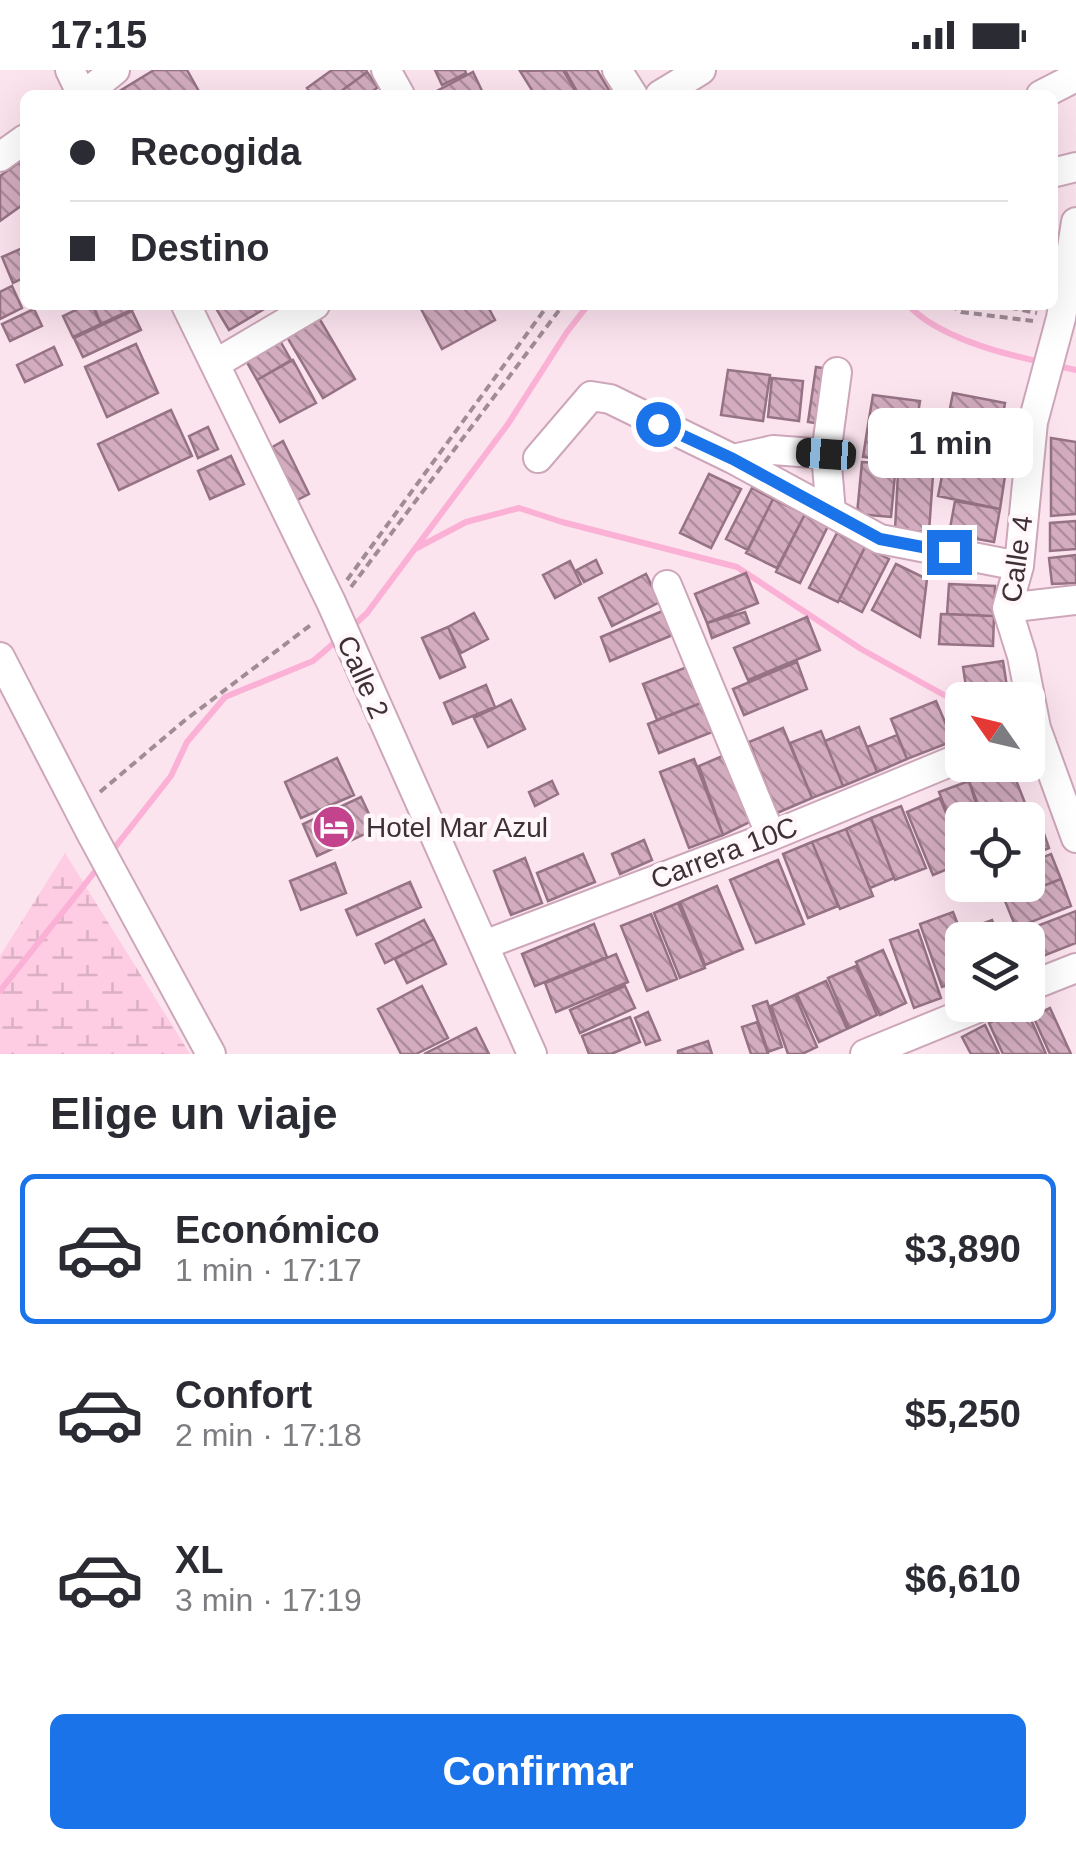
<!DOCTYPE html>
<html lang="es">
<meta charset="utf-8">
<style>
body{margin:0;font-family:Arial,sans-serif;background:#f7f7f7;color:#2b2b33;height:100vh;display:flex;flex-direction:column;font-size:38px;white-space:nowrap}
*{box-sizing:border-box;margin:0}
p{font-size:32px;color:#7c7c81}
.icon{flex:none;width:55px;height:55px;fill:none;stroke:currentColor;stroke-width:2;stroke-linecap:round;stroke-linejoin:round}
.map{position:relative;height:984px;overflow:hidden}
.drawer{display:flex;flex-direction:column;background:#fff;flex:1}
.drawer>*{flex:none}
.hud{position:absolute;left:20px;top:20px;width:1038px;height:220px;border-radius:15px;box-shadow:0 10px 40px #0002;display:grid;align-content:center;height:220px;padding:0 50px;background:#fff}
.needle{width:65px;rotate:304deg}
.tools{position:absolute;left:945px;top:612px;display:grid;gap:20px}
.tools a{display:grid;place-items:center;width:100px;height:100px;border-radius:15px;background:#fff;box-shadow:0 10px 40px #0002;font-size:50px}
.end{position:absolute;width:45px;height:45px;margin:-22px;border:12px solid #1a73e8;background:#fff;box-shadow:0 0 0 5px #fff}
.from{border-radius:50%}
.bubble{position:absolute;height:70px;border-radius:15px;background:#fff;box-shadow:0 10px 40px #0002;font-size:32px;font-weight:700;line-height:70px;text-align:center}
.car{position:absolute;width:30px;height:60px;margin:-30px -15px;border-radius:12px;box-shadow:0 0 8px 2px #0007;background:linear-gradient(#222 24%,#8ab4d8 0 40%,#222 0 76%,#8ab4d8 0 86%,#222 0)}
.hud b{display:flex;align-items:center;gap:35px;height:95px;font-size:38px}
.hud b+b{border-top:2px solid #e1e1e2}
.hud i{width:25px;height:25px;background:#2b2b33}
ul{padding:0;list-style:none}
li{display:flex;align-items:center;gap:30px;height:150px;margin:0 20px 15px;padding:0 30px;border:5px solid transparent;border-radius:15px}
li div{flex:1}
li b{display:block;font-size:38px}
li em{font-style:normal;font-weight:700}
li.selected{border-color:#1a73e8}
li>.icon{width:90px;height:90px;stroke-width:1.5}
h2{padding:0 50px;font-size:45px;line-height:120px}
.primary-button{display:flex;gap:20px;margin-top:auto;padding:20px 50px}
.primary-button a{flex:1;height:115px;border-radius:15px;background:#1a73e8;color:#fff;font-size:40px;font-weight:700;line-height:115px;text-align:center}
.status{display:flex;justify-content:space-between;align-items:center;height:70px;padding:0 50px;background:#fff;direction:ltr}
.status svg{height:28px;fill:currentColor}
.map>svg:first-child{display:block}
.wetland{fill:url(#wetland-marsh)}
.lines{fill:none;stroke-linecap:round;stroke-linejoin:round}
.stream{stroke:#fab1d5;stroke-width:6}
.building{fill:url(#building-back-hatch);stroke:#967384;stroke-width:2.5}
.minor-casing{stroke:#cda7b9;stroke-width:32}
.path{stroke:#a08c95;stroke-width:4;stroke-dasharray:8 5;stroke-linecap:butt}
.minor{stroke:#fff;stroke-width:28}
.route{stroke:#1a73e8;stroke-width:12}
.labels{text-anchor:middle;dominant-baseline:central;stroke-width:9;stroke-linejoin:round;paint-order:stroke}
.street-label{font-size:28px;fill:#3f3037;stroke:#fff7fa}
.poi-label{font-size:28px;fill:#3f3037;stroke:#fff7fa;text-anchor:start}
</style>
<div class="status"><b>17:15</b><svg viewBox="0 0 49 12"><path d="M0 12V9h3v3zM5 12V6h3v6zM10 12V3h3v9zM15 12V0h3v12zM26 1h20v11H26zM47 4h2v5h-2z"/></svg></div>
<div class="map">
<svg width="1076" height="984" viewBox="0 0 1076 984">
<defs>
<pattern id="wetland-marsh" width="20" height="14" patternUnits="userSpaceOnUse" patternTransform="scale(2.5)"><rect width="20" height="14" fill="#fecce3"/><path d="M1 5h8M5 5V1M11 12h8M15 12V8" fill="none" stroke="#dbb0c3"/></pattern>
<pattern id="building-back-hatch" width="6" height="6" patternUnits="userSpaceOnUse" patternTransform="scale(2.5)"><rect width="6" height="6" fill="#d3adbf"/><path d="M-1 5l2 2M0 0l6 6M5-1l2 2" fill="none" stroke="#ad8d9c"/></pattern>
</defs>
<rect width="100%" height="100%" fill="#fce4ef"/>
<path class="wetland" d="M65,783L190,984H0V886Z"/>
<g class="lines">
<path class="stream" d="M908,235C938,267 999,283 1041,292
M1058,296L1076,300
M415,479L466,452L519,438L562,452L737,497L861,579L962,635
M353,556L367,543L508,354L567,262L588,235
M1015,695L1044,709
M112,781L171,706L187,672L225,627L313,591L340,568
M0,921L101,794"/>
</g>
<path class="building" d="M154,0H187L201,25H113Z
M332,0H366L367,2L336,25H312L307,18Z
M435,0H465L466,3L442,15Z
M563,0L578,25H535L520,1Z
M565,0H597L612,25H579Z
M367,2L378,17L368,25H336Z
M473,2L484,25H429Z
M25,88V133L0,151V106Z
M25,177V207L13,213L2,187Z
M12,216L22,238L0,249V222Z
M86,235H93L101,254L73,267L63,246Z
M92,235H142L101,254Z
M214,235H271L229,260Z
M419,235H487L495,250L442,279Z
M34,239L42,256L10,271L2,254Z
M132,241L141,260L83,287L74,268Z
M319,248L355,309L323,328L287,267Z
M279,269L291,290L257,310L245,289Z
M136,274L158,323L107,347L85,297Z
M54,277L62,295L25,312L17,295Z
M293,290L316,333L280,352L257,310Z
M816,297L836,300L828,355L808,352Z
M728,300L770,305L763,351L721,345Z
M772,308L803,311L799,351L768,347Z
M953,323L1005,333L999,368L946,358Z
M873,325L920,331L915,362L868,355Z
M171,340L192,386L119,420L98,374Z
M868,355L915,362L911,393L863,387Z
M208,357L218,379L198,388L189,366Z
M948,363L999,368L996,400L945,395Z
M1051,368L1076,372V444L1051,446Z
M283,371L309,424L295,431L269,379Z
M231,386L244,414L210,429L198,401Z
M862,392L896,394L891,447L857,444Z
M944,396L1005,406L1000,439L938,426Z
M898,403L933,405L929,462L895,460Z
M709,404L741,419L711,478L680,463Z
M752,418L773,429L748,480L726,469Z
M773,429L805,444L777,498L746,483Z
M955,431L1000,439L994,472L949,464Z
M805,444L828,456L800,513L776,502Z
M1076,451V479L1050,481V453Z
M837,463L865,477L838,532L809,518Z
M865,477L889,489L862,542L839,530Z
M1076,485V513L1052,514L1049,488Z
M596,490L602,503L584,512L577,500Z
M570,491L581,514L555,528L543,505Z
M896,494L927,509L920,567L872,540Z
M746,503L758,533L707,553L695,524Z
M646,504L660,532L612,556L599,528Z
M949,514L995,516L994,546L947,544Z
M665,540L675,564L610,591L601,567Z
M745,542L749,553L712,568L707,553Z
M474,543L488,569L461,583L448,557Z
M941,544L994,546L993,576L939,574Z
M807,547L820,580L748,610L734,578Z
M448,557L465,597L440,608L422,568Z
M1003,591L1007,617L967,623L963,597Z
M797,592L807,619L744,645L733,619Z
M687,597L701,633L657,650L643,614Z
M486,615L495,637L453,654L444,633Z
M511,630L525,659L488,677L474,648Z
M936,631L953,671L907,689L891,649Z
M701,633L712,662L659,683L648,654Z
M962,643V666L953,671L944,650Z
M859,657L877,702L843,716L825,671Z
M783,658L812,728L777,743L749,672Z
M821,661L843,716L812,728L790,673Z
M897,665L907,689L877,702L867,677Z
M725,685L752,751L723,765L699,696Z
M337,688L354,725L301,748L285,712Z
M694,689L723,765L689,778L660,702Z
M1010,695L1025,733L984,750L969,711Z
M552,711L558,724L535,736L529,722Z
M969,711L981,750H962V773L959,774L939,722Z
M361,727L376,759L317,786L303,754Z
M940,728L962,783V793L933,805L907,742Z
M901,736L926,798L895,810L871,748Z
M871,748L894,808L870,818L846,759Z
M1042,758L1049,778L1028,787V764Z
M846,759L873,826L840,839L812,772Z
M644,770L652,790L620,804L612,784Z
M812,772L838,836L808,848L783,784Z
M583,784L595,812L548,831L537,803Z
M1051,784L1061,809L1005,831L999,815H1028V793Z
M525,788L542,833L511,845L494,801Z
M778,790L804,854L756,873L730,810Z
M335,793L346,823L301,840L290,811Z
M1061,809L1071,836L1016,858L1005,831Z
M410,812L421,837L357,865L346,840Z
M717,816L743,879L705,895L680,832Z
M678,833L705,898L680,908L654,843Z
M1076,841V873L1028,892V870H1013L1011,866Z
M953,842L964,870L962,910L942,917L920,854Z
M651,844L677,909L647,921L621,856Z
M424,850L434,869L385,893L376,874Z
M992,850L999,870H966L962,861Z
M594,854L607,887L535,916L522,884Z
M918,860L941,928L914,938L890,870Z
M434,869L446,894L407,913L395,889Z
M883,880L906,933L880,945L856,892Z
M616,884L628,912L556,942L545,913Z
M856,896L877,945L849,958L828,908Z
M826,911L847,959L819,972L797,924Z
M422,916L448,968L416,984H401L378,939Z
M625,916L635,938L580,963L570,940Z
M795,925L817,977L802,984H788L771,936Z
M767,931L782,977L768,982L753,936Z
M1025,936L1046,984H1003L989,953Z
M1050,938L1071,984H1050L1033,946Z
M648,942L660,970L646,975L635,948Z
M630,947L640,972L611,984H589L582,966Z
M757,952L768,984H751L742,957Z
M985,955L999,984H971L962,967Z
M476,958L489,984H424Z
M708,971L712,984H678V981Z"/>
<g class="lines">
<g class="minor-casing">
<path id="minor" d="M70,0L82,25
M386,0L400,25
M617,0L633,25
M84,25L115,0
M660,25L701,0
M1041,25L1076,7
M0,87L25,69
M1052,103L1076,97
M1076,152L1061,248L1033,352L1019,496L1007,538L1022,586L1036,658L1076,768
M186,235L331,532L532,984
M215,294L315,235
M538,388L591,326L610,329L733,389L880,469L1019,496
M733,389L773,380L826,384
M831,442L826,384L837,302
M667,515L771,766
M1007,538L1076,530
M0,587L91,763L211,984
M484,875L771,766L962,687
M1028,917L1076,898
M865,984L985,935"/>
</g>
<path class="path" d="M950,235L961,242L1033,251
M997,235L1037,243
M347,510L548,235
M351,517L563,235
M100,722L184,651L312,554"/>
<use href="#minor" class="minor"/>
</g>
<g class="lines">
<path class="route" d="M658,354L733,389L880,469L949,482"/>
</g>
<defs>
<g id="hotel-disc" transform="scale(2.25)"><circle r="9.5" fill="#c3438d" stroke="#fff7fa"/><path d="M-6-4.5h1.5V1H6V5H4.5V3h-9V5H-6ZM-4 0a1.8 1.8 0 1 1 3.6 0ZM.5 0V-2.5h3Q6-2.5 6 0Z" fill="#fff"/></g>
</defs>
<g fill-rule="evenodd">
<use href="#hotel-disc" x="334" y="757"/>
</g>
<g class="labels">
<g class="street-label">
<text transform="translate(1017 489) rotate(-82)">Calle 4</text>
<text transform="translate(363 607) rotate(66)">Calle 2</text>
<text transform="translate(724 783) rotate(-21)">Carrera 10C</text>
</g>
<g class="poi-label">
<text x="366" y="757">Hotel Mar Azul</text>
</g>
</g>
</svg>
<div class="tools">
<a><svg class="needle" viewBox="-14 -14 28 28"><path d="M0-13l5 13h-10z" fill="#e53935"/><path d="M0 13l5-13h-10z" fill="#7c7c81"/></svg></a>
<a><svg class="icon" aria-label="locate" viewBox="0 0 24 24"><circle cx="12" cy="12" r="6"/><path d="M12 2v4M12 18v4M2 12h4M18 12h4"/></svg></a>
<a><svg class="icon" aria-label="layers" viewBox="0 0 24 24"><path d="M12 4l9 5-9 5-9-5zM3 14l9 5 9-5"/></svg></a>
</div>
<i class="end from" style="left:658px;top:354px"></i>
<i class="end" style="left:949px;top:482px"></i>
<div class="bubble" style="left:868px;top:338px;width:165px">1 min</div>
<i class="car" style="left:826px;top:384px;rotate:274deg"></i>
<div class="hud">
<b><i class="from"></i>Recogida</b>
<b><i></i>Destino</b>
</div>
</div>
<section class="drawer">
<h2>Elige un viaje</h2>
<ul>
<li class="selected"><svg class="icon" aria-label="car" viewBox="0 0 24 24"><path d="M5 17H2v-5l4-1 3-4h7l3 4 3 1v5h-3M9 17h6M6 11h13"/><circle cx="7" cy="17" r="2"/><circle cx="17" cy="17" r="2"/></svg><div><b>Económico</b><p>1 min · 17:17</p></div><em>$3,890</em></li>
<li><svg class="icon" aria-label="car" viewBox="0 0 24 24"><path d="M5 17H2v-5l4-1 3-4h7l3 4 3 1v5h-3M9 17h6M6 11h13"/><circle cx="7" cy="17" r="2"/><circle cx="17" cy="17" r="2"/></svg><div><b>Confort</b><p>2 min · 17:18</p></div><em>$5,250</em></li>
<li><svg class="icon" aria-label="car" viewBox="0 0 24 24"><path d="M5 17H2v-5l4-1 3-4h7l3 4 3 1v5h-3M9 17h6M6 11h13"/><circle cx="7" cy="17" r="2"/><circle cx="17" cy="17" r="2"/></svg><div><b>XL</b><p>3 min · 17:19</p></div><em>$6,610</em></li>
</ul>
<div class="primary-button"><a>Confirmar</a></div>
</section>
